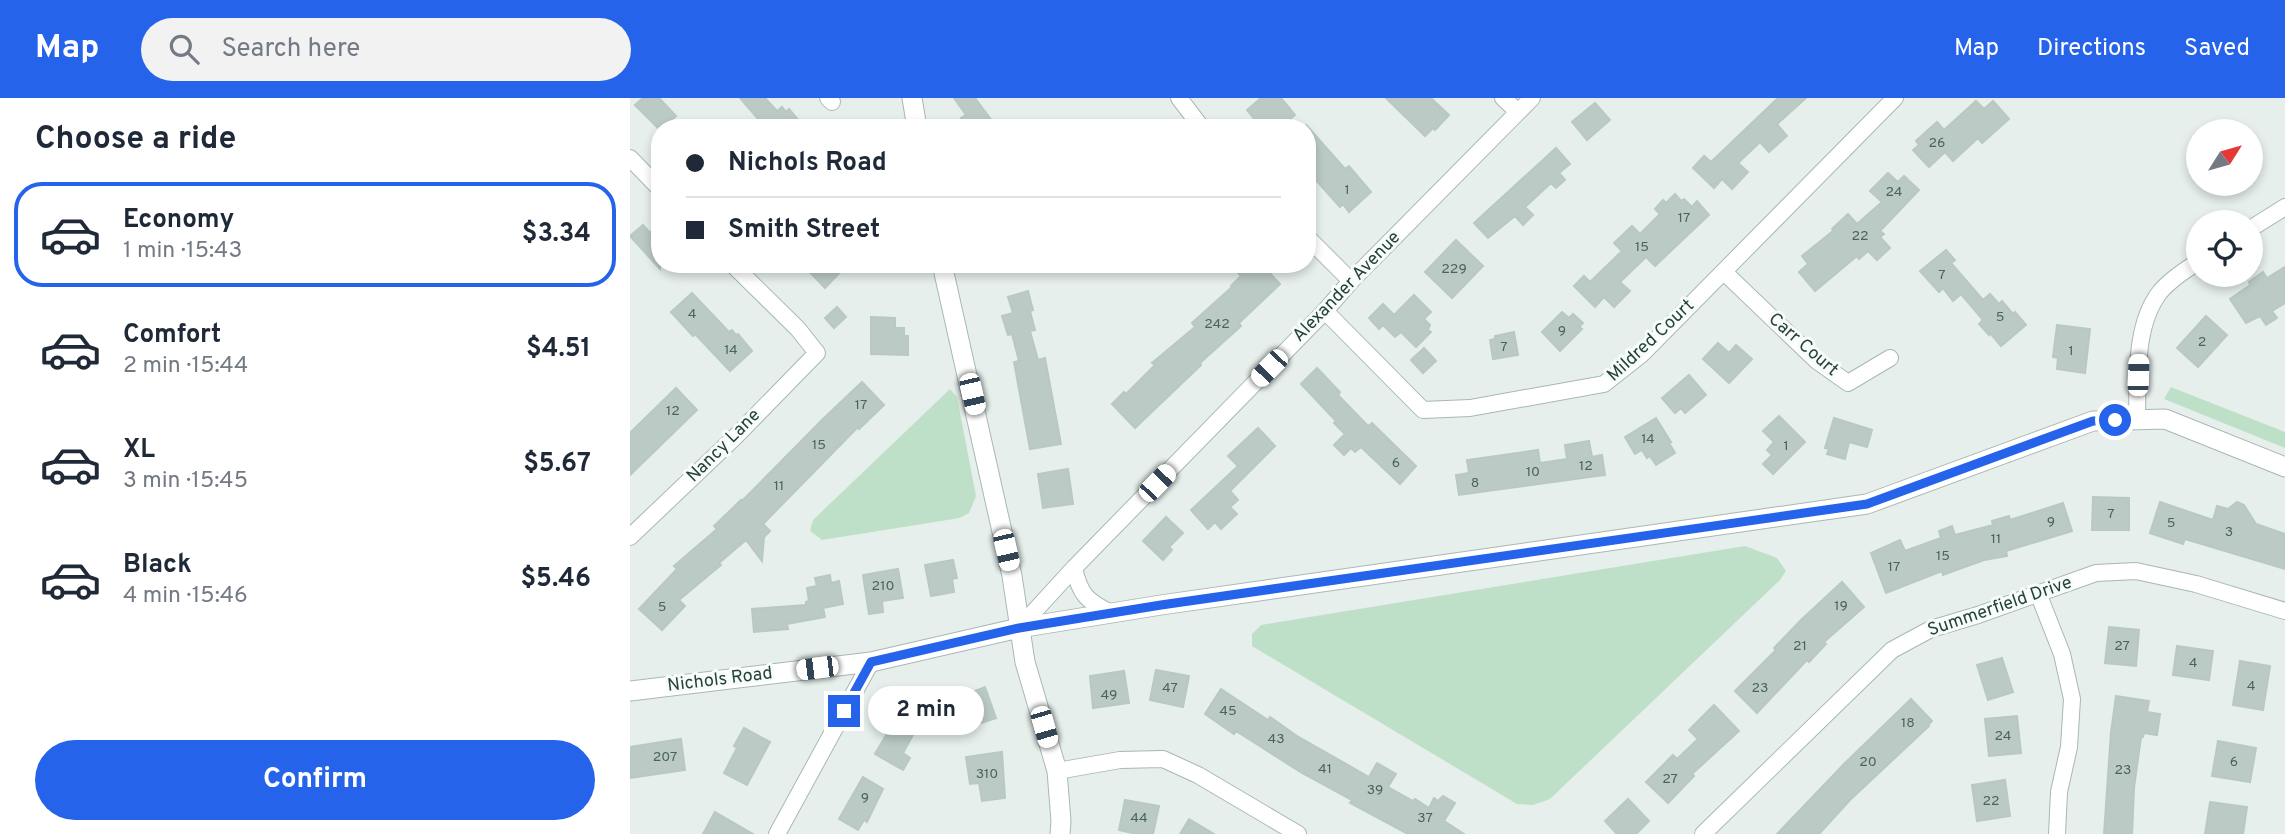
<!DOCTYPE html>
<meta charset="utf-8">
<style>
body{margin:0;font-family:Overpass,sans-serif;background:#f2f2f3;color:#1f2937;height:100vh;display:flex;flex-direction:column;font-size:26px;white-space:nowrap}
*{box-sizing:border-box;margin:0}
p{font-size:23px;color:#747a83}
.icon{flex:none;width:38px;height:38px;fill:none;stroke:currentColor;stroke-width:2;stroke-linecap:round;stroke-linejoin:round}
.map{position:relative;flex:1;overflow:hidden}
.details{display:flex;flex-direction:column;background:#fff;width:630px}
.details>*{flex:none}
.hud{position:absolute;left:21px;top:21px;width:665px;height:154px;border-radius:28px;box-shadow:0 4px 10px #0003;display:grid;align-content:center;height:154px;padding:0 35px;background:#fff}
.needle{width:46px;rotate:53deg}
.controls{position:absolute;left:1556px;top:21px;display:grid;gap:14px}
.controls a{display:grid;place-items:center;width:77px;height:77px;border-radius:50%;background:#fff;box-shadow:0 4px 10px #0003;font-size:35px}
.end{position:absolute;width:32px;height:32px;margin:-16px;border:9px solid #2563eb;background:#fff;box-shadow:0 0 0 4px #fff}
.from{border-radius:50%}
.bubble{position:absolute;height:49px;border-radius:24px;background:#fff;box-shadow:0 4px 10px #0003;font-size:23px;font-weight:700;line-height:49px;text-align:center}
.car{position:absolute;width:21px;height:42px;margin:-21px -10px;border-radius:9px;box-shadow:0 0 5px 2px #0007;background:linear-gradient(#fff 24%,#345 0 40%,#fff 0 76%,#345 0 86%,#fff 0)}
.hud b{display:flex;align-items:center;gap:24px;height:66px;font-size:26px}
.hud b+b{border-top:2px solid #e0e1e3}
.hud i{width:18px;height:18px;background:#1f2937}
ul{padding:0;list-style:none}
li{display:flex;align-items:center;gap:21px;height:105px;margin:0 14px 10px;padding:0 21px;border:4px solid transparent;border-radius:28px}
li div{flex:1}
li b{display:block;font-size:26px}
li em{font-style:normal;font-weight:700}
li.on{border-color:#2563eb}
li>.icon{width:63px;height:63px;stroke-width:1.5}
h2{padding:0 35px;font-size:32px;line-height:84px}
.button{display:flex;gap:14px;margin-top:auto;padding:14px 35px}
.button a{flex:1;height:80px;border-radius:42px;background:#2563eb;color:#fff;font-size:28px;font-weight:700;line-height:80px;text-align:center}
header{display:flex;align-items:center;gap:42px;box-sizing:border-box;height:98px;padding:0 35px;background:#2563eb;color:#fff}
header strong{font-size:33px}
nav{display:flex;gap:38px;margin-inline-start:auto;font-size:24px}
.search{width:490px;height:63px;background:#f2f2f3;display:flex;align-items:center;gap:18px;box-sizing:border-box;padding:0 24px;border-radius:38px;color:#747a83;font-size:26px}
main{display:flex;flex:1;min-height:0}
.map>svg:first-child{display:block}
.green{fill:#bfe0c8}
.building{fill:#bbcac4;stroke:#b8c9c2;stroke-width:2}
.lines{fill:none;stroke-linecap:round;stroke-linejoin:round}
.minor-casing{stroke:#a8b8b2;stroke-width:18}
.tertiary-casing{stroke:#a8b8b2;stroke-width:21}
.minor{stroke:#fff;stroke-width:16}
.tertiary{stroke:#fff;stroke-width:19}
.route{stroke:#2563eb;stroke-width:9}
.labels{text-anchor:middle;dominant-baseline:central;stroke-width:6;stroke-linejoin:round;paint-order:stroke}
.number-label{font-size:14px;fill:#4a645c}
.street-label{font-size:18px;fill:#24423a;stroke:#f7fbf9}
</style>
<header>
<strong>Map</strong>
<div class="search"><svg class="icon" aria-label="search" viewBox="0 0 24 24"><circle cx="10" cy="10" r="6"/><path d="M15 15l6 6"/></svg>Search here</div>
<nav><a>Map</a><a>Directions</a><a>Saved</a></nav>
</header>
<main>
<section class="details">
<h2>Choose a ride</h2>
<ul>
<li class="on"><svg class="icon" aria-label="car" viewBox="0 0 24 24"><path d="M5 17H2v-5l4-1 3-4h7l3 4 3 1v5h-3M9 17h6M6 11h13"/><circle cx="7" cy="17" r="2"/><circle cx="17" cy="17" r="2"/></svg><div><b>Economy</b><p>1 min · 15:43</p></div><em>$3.34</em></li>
<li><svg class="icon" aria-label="car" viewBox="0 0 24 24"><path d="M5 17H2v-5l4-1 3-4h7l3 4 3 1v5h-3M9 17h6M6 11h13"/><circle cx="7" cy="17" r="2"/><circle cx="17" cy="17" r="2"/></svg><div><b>Comfort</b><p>2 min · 15:44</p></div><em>$4.51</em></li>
<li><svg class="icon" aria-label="car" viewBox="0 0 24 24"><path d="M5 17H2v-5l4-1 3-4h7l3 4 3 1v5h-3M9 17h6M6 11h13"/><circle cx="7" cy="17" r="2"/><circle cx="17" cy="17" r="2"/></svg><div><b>XL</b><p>3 min · 15:45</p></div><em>$5.67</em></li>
<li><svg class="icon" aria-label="car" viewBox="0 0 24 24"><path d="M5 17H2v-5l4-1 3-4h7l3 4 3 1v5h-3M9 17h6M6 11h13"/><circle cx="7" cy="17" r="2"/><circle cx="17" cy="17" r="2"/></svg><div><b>Black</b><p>4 min · 15:46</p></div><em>$5.46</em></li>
</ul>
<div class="button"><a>Confirm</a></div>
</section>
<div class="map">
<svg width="1655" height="736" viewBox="0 0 1655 736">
<rect width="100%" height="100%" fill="#e6efeb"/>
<path class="green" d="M1541,289L1655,334V350L1534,301Z
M320,291L327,299L346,398L339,415L330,420L192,442L180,433L183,422Z
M1115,448L1147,460L1156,473L1150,482L920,701L903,707L887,706L622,548V536L631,527Z"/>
<path class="building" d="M13,0H29L46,18L34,30H30V32L5,7Z
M110,0H135L147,13L152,9L156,14L159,11L175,30H136Z
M324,0H345L362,23L353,30H338L331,20L336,17Z
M631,0H651L665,17L650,30H632L617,12Z
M756,0H801L819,17L805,32L803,30L795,38Z
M1148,0H1176L1147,26L1157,38L1139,54L1130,44L1108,65L1118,74L1102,91L1092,81L1084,90L1063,70L1074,58L1081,64Z
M1346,3L1354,11L1363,3L1379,21L1352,45L1348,40L1323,63L1315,54L1299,69L1283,52L1289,47L1286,43L1307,24L1314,32Z
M965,5L980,22L957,42L942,24Z
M677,28L715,71L719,68L741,94L719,114L713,106L710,109L677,72Z
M926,50L940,66L929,75L935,82L926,90L921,85L895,109L903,117L893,127L885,118L858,140L844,125Z
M1258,75L1268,84L1274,78L1289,92L1250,133L1254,136L1250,139L1260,150L1247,162L1238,153L1229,161L1227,158L1185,193L1169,174L1178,166L1172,158L1203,133L1202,131L1218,116L1227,126L1252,104L1240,93Z
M1045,96L1051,103L1054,101L1062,109L1067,103L1079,117L1025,168L1016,159L990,184L1000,193L984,209L974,199L965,209L944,188L954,178L960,184L992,153L984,145L1002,128L1010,136L1030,116L1025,111L1033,102L1036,105Z
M13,127L20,135L23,132L30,140V171L0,138Z
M826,142L853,168L822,200L795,174Z
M1316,152L1325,162L1321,165L1353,202L1360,196L1369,206L1372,203L1383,216L1385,214L1396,227L1371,248L1360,235L1359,237L1349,226L1353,222L1331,196L1323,203L1313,190L1309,194L1290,173Z
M172,166H218L195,190Z
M600,166H631L650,186L609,225L611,228L570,265L571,267L505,330L482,306L494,294L496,296L525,267L522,265L565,229L562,225L602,189L601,188L611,178Z
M1655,169V205L1642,213L1647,220L1636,227L1630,218L1616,225L1600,201L1620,187L1619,184L1633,174L1637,180Z
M398,193L403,212L400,213L405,232L400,233L408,262L415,260L431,346L400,351L384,264L389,263L382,236L378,237L372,218L383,215L378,199Z
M62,195L99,234L102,232L106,237L108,236L122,253L100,273L65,236L63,238L41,214Z
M784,197L801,214L794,221L800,227L798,232L801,234L786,249L771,234L765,239L753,227L749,231L739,220L753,206L764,217Z
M207,209L216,219L204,230L195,220Z
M932,214L939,220L943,216L953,225L949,229L952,231L930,253L912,234Z
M1576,218L1597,237L1568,269L1547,250Z
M241,219L265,220V230H274V238H278V257L241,256Z
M1427,227L1460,231L1455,275L1427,271L1428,260L1423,259Z
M884,234L888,257L863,261L860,242L865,241V238Z
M1088,245L1099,255L1106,247L1122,261L1099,285L1073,261Z
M794,250L806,263L793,275L781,262Z
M687,270L710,294L708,297L738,328L742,325L786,368L770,386L731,349L725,354L721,350L714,357L704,347L715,336L704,325L706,323L671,286Z
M1059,277L1076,297L1055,315L1051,310L1045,315L1032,300Z
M232,284L254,307L229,331L228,329L133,426L140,433L134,439L132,463L116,442L89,465L91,467L49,502L55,508L32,532L9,511L47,471L44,468L87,431L84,428L111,402L112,403L193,321Z
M46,290L67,312L0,377V335Z
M1149,318L1175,344L1143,376L1133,366L1142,357L1137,352L1144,344L1133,333Z
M1026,320L1041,344L1039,345L1045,355L1026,367L1020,358L1017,360L1012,352L1005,356L995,339Z
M1204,320L1242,332L1237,349L1219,344L1215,361L1197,356L1199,351L1195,350Z
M628,330L645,348L600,393L608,402L600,409L607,416L591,431L585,424L578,431L561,412L608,368L598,358Z
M959,343L962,359L972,357L975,377L829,397L826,377L839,375L837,362L908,352L910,365L937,361L935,347Z
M438,371L443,406L413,410L408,376Z
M1463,399L1499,400V432H1462Z
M1530,404L1583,422L1587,408L1598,411L1607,404L1614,407L1626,426L1655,436V471L1555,441L1553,446L1520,435Z
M1433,405L1442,433L1376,453L1377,458L1354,462L1313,477L1312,473L1256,495L1241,455L1270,442L1275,453L1311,440L1309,433L1322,428L1325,437L1363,427L1362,423L1379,418L1380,422Z
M536,419L553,435L539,449L542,452L533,462L513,443Z
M323,462L327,480L322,481L324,494L301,498L295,467Z
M268,471L273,500L252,503L253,514L239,516L233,477Z
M200,477L201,485L209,483L213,506L193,510L195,519L157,526L158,531L124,534L122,511L176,507V504L179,503L177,490L187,488L185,480Z
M1212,484L1234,509L1194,544L1196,546L1179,564L1177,562L1127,615L1105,593L1146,552L1144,550L1171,522Z
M1479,529L1509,532L1506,568L1475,565Z
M1547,548L1583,553L1579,582L1543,577Z
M1372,560L1383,594L1358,602L1347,567Z
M1610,563L1640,568L1633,612L1603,607Z
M526,572L559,578L553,609L520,602Z
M494,573L499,605L463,610L460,578Z
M355,589L366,620L342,628L332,598Z
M591,591L638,622L640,619L667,638L739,679L747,665L766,676L758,689L783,703L785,701L799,710L804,700L808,703L813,698L825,705L814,723L834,736H778L720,705L722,702L672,675L606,633L604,636L575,616Z
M1486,598L1519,603L1517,614L1530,616L1527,637L1514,635L1513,639H1511L1504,690L1502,736H1474L1481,634Z
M1281,601L1302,623L1298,627L1299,628L1220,702L1189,736H1147L1215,665Z
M1084,607L1109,633L1062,676L1064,678L1038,705L1016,684L1043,657L1047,661L1068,641L1059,632Z
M1387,618L1391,655L1359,658L1355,621Z
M265,622L285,633L273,655L280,660L273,672L245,656Z
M114,630L140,644L117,687L94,675L107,650L104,648Z
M51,641L55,672L0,680V649Z
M1588,643L1626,650L1620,684L1582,678Z
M372,654L375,700L352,703L349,685L340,686L336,659Z
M233,679L253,691L237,724L234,722L228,732L209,721Z
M1375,682L1380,718L1347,723L1342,687Z
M998,701L1019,723L1006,736H987L975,723Z
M495,702L529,708L523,736H507L489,732Z
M1580,704L1617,709L1613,736H1575Z
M85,714L123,736H73Z
M559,721L584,736H550Z"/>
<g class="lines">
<g class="minor-casing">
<path id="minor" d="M198,0L202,4
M549,0L572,30
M873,0L888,14
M0,60L30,91
M1620,131L1655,109
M677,139L721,183
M1094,174L1187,263L1218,285L1260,260
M695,213L793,312L840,310L974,286L1012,256L1265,0
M1507,321C1508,281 1504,227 1530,194C1540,182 1555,172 1568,164
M0,439L106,338L187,255L168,231L102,166
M444,470C450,497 457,503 481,515
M1408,495L1432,556L1442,601L1439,649L1429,694L1427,736
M389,530L444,470L695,213L721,183L902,0
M427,673L490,662L533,661L568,677L668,736
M147,736L241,564
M1073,736L1262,552L1301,531L1348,517L1466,475L1506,473L1566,486L1655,513"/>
</g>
<g class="tertiary-casing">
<path id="tertiary" d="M282,0L287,30
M312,166L382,478L395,564L427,673L431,723L430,736
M0,593L241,564L389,530L531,507L1237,406L1463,323L1535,321L1655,369"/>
</g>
<use href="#minor" class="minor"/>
<use href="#tertiary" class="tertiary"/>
</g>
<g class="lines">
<path class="route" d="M214,613L241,564L389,530L531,507L1237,406L1463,323L1485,322"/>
</g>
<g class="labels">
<g class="number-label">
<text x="1307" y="45">26</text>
<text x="717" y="92">1</text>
<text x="1264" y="94">24</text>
<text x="1054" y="120">17</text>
<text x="1230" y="138">22</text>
<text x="1012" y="149">15</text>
<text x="824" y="171">229</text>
<text x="1312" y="177">7</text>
<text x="62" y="216">4</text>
<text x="1370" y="219">5</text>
<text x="587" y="226">242</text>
<text x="932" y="233">9</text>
<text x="1572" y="244">2</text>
<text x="874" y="249">7</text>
<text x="101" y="252">14</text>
<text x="1441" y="253">1</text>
<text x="231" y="307">17</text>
<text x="43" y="313">12</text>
<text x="1018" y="341">14</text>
<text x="189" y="347">15</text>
<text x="1156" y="348">1</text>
<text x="766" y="365">6</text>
<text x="956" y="368">12</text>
<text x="903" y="374">10</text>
<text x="845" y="385">8</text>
<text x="149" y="388">11</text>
<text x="1481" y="416">7</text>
<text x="1421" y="424">9</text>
<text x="1541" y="425">5</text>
<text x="1599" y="434">3</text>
<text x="1366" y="441">11</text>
<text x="1313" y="458">15</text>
<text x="1264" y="469">17</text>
<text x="253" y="488">210</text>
<text x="1211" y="508">19</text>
<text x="32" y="509">5</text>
<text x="1170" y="548">21</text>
<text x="1492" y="548">27</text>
<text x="1563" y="565">4</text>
<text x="1621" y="588">4</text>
<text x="540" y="590">47</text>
<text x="1130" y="590">23</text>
<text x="479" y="597">49</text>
<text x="598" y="613">45</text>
<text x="1278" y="625">18</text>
<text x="1373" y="638">24</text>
<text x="646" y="641">43</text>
<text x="35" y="659">207</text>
<text x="1238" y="664">20</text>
<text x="1604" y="664">6</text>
<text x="695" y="671">41</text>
<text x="1493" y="672">23</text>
<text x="357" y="676">310</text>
<text x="1040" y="681">27</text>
<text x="745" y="692">39</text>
<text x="235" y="700">9</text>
<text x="1361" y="703">22</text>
<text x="509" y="720">44</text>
<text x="795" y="720">37</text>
</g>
<g class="street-label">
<text transform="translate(717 189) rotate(-46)">Alexander Avenue</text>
<text transform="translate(1021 243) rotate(-43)">Mildred Court</text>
<text transform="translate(1173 247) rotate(41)">Carr Court</text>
<text transform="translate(94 348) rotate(-45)">Nancy Lane</text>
<text transform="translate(1370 509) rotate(-19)">Summerfield Drive</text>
<text transform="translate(90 582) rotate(-7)">Nichols Road</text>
</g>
</g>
</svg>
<div class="controls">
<a><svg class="needle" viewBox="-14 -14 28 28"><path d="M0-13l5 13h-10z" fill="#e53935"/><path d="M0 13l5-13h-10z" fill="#747a83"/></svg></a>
<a><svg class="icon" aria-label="locate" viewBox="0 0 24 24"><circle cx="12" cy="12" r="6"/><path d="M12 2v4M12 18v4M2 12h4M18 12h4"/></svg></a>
</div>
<i class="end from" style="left:1485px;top:322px"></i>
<i class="end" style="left:214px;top:613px"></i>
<div class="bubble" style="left:238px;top:588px;width:116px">2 min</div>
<i class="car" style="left:639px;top:270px;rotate:224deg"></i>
<i class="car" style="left:1508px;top:277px;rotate:2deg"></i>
<i class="car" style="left:342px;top:296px;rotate:167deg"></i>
<i class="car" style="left:527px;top:385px;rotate:44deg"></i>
<i class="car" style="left:376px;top:452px;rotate:167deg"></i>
<i class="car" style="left:187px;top:570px;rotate:263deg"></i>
<i class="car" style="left:414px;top:629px;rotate:164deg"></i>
<div class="hud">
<b><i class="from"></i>Nichols Road</b>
<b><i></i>Smith Street</b>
</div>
</div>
</main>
